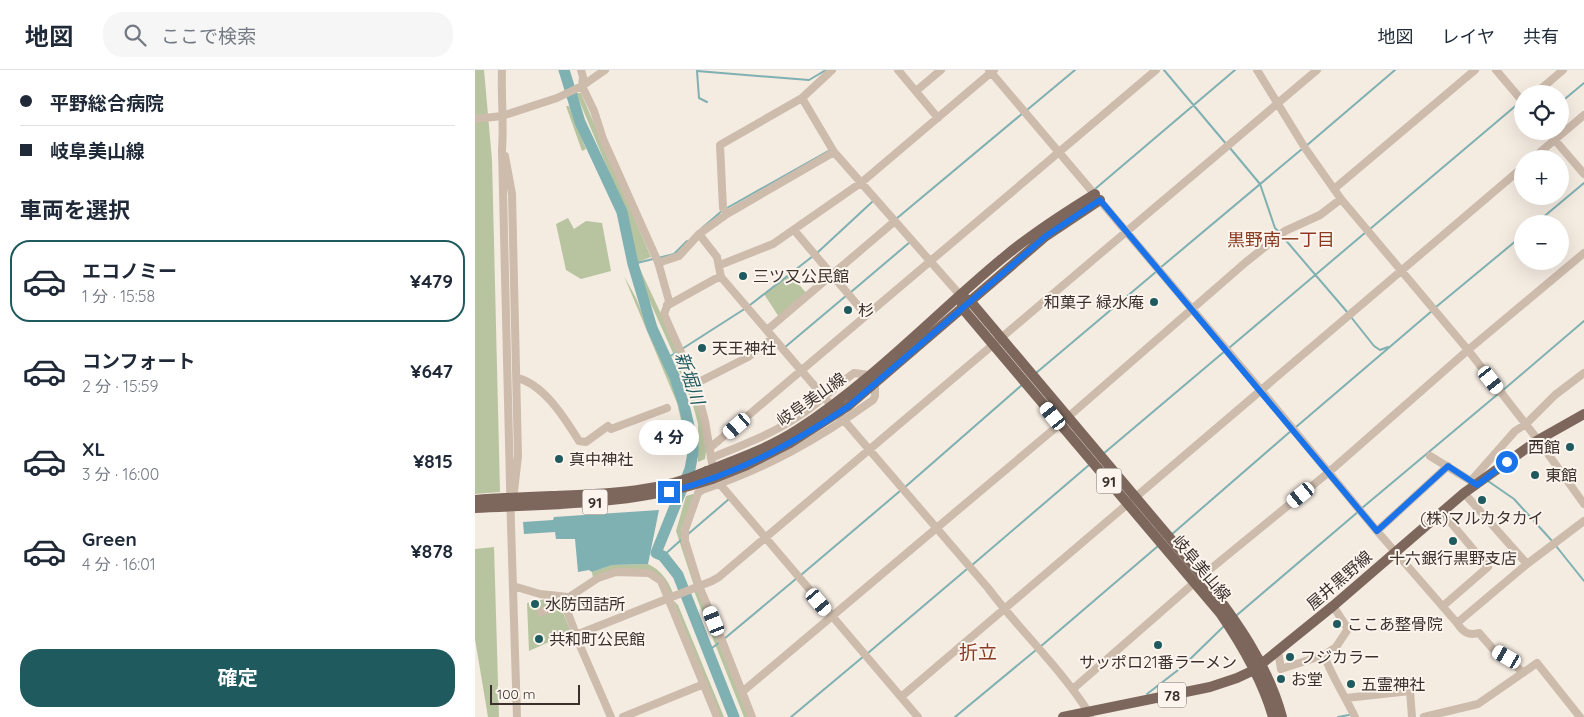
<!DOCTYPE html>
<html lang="ja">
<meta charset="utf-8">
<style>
body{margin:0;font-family:Quicksand,"Noto Sans JP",sans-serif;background:#f6f6f7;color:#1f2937;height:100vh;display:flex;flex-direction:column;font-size:19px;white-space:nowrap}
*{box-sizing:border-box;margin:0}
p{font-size:16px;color:#747a83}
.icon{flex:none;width:28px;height:28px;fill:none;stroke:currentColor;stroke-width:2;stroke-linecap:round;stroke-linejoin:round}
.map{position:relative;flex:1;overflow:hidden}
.details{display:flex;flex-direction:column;background:#fff;width:475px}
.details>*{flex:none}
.hud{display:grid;align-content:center;height:110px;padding:0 20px;background:#fff}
.buttons{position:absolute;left:1039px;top:15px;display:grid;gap:10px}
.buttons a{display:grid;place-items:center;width:55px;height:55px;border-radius:50%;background:#fff;box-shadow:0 5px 20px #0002;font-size:25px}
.scale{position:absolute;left:15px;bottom:12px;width:90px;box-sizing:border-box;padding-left:5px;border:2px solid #3b302b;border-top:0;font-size:14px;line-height:18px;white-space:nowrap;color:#3b302b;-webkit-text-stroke:4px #fbf5ee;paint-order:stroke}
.end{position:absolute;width:22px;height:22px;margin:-11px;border:6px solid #1a73e8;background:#fff;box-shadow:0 0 0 2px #fff}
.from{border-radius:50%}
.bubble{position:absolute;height:35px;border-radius:18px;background:#fff;box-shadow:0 5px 20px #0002;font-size:16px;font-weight:700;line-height:35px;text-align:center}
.car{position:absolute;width:15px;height:30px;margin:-15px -8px;border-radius:6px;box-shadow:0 0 4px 1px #0007;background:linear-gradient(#fff 24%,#345 0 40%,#fff 0 76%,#345 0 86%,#fff 0)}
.hud b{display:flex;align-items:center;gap:18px;height:48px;font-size:19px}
.hud b+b{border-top:1px solid #e0e1e3}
.hud i{width:12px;height:12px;background:#1f2937}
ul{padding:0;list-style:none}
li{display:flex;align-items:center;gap:15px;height:82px;margin:0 10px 8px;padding:0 10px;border:2px solid transparent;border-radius:20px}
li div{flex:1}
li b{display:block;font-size:19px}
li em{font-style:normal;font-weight:700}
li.selected{border-color:#1f5a5e}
li>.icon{width:45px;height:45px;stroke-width:1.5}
h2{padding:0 20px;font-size:22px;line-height:60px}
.cta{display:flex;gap:10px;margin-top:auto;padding:10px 20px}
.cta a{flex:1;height:58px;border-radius:20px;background:#1f5a5e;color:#fff;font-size:20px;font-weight:700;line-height:58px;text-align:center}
header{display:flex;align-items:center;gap:30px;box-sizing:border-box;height:70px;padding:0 25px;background:#fff;border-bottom:1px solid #e0e1e3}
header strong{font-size:24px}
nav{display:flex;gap:28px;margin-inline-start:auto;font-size:18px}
.search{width:350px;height:45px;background:#f6f6f7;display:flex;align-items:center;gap:12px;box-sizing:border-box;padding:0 18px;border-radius:20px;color:#747a83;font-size:19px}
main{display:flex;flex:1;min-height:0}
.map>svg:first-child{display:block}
.green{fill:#b8c4a0}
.water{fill:#7fb0b2}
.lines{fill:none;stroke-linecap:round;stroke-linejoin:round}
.stream{stroke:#7fb0b2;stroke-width:2}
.river{stroke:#7fb0b2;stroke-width:11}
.minor{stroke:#cdbbac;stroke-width:8}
.major{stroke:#7d675c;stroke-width:10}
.major-bridge{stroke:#7d675c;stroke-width:10}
.route{stroke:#1a73e8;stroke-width:6}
.poi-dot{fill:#1f5a5e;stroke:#fbf5ee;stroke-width:2}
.labels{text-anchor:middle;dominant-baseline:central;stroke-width:4;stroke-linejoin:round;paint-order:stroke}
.shield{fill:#fbf5ee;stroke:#756b66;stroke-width:1}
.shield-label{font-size:15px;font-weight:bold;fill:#3b302b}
.poi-label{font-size:16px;fill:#3b302b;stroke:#fbf5ee;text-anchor:start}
.street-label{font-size:16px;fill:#3b302b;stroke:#fbf5ee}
.neighbourhood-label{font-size:18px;fill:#8c3b22;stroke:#fbf5ee}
.water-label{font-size:18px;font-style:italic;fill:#1f5a5e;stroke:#fbf5ee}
.quarter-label{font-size:19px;fill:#8c3b22;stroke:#fbf5ee}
</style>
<header>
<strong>地図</strong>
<div class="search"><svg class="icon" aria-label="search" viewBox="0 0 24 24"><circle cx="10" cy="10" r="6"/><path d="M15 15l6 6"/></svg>ここで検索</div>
<nav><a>地図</a><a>レイヤ</a><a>共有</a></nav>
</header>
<main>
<section class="details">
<div class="hud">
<b><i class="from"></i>平野総合病院</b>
<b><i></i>岐阜美山線</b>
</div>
<h2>車両を選択</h2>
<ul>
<li class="selected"><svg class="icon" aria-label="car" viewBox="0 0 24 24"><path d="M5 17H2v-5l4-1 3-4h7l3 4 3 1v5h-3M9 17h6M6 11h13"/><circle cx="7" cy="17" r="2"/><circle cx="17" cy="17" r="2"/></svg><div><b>エコノミー</b><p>1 分 · 15:58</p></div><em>¥479</em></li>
<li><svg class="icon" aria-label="car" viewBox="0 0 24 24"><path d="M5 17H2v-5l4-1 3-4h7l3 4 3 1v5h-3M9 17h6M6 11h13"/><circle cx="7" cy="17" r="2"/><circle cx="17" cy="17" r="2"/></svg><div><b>コンフォート</b><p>2 分 · 15:59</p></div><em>¥647</em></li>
<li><svg class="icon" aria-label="car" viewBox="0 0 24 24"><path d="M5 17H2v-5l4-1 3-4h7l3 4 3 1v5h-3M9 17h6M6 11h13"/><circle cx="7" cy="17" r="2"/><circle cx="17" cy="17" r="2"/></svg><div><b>XL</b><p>3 分 · 16:00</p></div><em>¥815</em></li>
<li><svg class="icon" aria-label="car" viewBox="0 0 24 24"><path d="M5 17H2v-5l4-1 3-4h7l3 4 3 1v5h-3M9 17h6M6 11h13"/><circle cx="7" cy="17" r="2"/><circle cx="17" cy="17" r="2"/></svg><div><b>Green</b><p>4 分 · 16:01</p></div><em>¥878</em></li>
</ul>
<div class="cta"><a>確定</a></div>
</section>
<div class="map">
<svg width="1109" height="647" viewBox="0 0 1109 647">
<rect width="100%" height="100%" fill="#f4ebe1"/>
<path class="green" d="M0,0H9L17,90L25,422L0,424Z
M101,23H106L176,187L163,192L160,189L154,150Z
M91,36H94L111,79L107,81Z
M93,148L99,159L111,151L127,153L136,201L106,209L91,200L81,154Z
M164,197L203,280L198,283L167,214L162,200Z
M315,204L333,225L304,247L289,224Z
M149,206L161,228L206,337L211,372L202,333Z
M203,283C212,306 224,329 228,354C230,362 227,370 232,376L230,389L223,392V354L218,335L198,286Z
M218,424V431L206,459L221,514L219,516L201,461L211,426Z
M19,477L24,647H13L0,569V479Z
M173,494C186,500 193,510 198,523L195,524L176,501L118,508L117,502L137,495Z
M221,520L223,522L274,647H269L219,521Z
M71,529L76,543L86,538L96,562L54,581L52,533Z
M198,530L203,535L249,647H244Z"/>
<path class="water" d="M184,440L173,494L137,495L117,502L114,500L103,502L100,469H81L80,462L49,464L48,452L78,450L79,447Z"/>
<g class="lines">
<path class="stream" d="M689,0L752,75
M232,32L224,28L222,1L334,10L351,0
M1085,33L1109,13
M552,40L600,0
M831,76L920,0
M755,78L785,114L800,158L805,163
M620,119L760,0
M252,138L355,80
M421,149L548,43
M1060,154L1109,113
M227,158L248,140
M895,159L1044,33
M808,167L873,243
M342,183L397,132
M183,188L199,184L212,171
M158,194L178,189
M685,198L827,79
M376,222L435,172
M275,235L338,186
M961,237L1048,165
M876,247L899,276L905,280L913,277
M309,278L372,225
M754,278L891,162
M207,279L271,238
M194,287L203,281
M561,303L682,201
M1027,321L1109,251
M821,357L958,240
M628,384L750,281
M1013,411L1039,429L1078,472
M429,418L548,314
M887,438L1023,324
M212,465L254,429
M696,465L817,360
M1081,476L1109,511
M188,486L206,470
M496,496L614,395
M326,505L425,421
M762,545L884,441
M249,569L322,508
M565,577L683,476
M233,581L245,572
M393,583L492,499
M672,624L707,597L749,556
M316,647L389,586
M480,647L561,580
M863,647L874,645"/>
<path class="river" d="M89,0L105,52L147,142L158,194L177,258L200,308L209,335L218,373V383L215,399L181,483L188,486L203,505L259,647"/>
<path class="minor" d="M27,0C26,27 29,53 27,80L36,455L42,647
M106,0L108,7L107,16L119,41L128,69L183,192L194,231L189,244L220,314L230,351L237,393
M423,0L463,48
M514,0L785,319L902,461L982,553C988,562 993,566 1004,563L1018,579L1032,587L1048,603
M782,0L830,78L866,129L993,280L1063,370L1109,434
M1021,0L1048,32
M441,21L466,0
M1060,24L1088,0
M327,28L359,82L485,225
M0,49L27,46L82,28L107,16L130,0
M1072,61L1109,104
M359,82L252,144L224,164L242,187L246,207L513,518C545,561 585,597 614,643L615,647
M30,86L37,124L43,386L39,421
M1057,89L1109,45
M859,119L1000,0
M252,144L248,138L245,75L327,28L357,0
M319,160L391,245
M183,193L204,186L224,164
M245,195L298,174L387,112L519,0
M192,235L195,234L240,209L246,207
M292,260L420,151
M42,308C69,314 90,349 104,371L111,372L133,356L136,359L192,338
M220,314L273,287L298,268
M236,377L681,0
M955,386L996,411
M236,388C266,376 297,364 324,346C344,333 360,317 379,303L394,305
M244,413L443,647
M1001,415L996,411L1040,361L1051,354L1080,325L1109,303
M989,423L1052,494
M967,442L1013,497L968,536
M902,461L973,396
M38,516L65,524L93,527
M88,530L106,578L136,647
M858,536L873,559L861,577L849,585C857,607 870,626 880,647
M66,542L79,537L123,508L141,502L174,503L186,511L242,647
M982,553L1052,494L1109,451
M101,565L237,511L244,507L842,0
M803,581L806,599L849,585
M599,618L727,506L854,402L993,280L1109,183
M267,622L585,354L771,192L810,161L845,145L866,129
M426,627L1048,97
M871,628L935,621L937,647
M148,647L229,614
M277,647L244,563L224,516L210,471V460L223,423L227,420C292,398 342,370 398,330L400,326V314
M949,647L1003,634L1062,593L1105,647"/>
<path class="major" d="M485,225L496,232L727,506C760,549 793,594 807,647
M485,225L488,239L745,543C767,575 787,609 798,647
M232,401C263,389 294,378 322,360C398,311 460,244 529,187C558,163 589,143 620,124
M237,409L272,395L315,373L373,336L571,166L625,130
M588,647L735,617L762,608L779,600L858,536L989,423L1063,370L1109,344"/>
<path class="major-bridge" d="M0,430C26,428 51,427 77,426C129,424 184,423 232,401
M0,438C80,434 160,435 237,409"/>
</g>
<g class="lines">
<path class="route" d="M194,422C262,404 316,375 374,336L571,166L625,130L902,461L973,396L1002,415L1032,392"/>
</g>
<g class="poi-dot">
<circle cx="268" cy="206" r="5"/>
<circle cx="679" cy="232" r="5"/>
<circle cx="373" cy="240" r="5"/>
<circle cx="227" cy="278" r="5"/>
<circle cx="1095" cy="377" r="5"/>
<circle cx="84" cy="389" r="5"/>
<circle cx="1060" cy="405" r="5"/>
<circle cx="1007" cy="430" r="5"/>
<circle cx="978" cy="471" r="5"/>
<circle cx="60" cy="534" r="5"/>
<circle cx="862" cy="554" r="5"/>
<circle cx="64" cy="569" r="5"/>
<circle cx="683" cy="575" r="5"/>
<circle cx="815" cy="587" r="5"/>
<circle cx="806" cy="609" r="5"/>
<circle cx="876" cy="614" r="5"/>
</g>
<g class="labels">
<g class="shield">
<rect x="621.5" y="398.5" width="25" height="25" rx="4"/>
<rect x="107.5" y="419.5" width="25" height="25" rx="4"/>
<rect x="683" y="612.5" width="28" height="25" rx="4"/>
</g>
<g class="shield-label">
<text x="634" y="411">91</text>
<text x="120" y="432">91</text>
<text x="697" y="625">78</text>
</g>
<g class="poi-label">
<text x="278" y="206">三ツ又公民館</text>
<text x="669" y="232" text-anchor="end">和菓子 緑水庵</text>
<text x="383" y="240">杉</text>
<text x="237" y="278">天王神社</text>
<text x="1085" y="377" text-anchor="end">西館</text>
<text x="94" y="389">真中神社</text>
<text x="1070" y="405">東館</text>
<text x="1007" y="448" text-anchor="middle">(株)マルカタカイ</text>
<text x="978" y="488" text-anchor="middle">十六銀行黒野支店</text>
<text x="70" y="534">水防団詰所</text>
<text x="872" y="554">ここあ整骨院</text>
<text x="74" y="569">共和町公民館</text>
<text x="825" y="587">フジカラー</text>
<text x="683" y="592" text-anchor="middle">サッポロ21番ラーメン</text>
<text x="816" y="609">お堂</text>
<text x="886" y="614">五霊神社</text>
</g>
<g class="street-label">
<text transform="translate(336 329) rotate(-35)">岐阜美山線</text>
<text transform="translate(727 498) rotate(50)">岐阜美山線</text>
<text transform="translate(864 510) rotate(-41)">屋井黒野線</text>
</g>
<g class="neighbourhood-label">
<text x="806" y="169">黒野南一丁目</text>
</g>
<g class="water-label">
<text transform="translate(215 308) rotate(71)">新堀川</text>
</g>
<g class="quarter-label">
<text x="503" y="582">折立</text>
</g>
</g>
</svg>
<div class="buttons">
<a><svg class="icon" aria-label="locate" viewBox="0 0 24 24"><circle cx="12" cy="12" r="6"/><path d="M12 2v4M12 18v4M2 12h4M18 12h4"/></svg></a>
<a>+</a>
<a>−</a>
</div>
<div class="scale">100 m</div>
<i class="end from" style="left:1032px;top:392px"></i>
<i class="end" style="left:194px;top:422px"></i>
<div class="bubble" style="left:164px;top:350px;width:60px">4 分</div>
<i class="car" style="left:1016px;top:310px;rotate:142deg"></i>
<i class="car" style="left:578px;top:346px;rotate:321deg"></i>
<i class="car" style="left:262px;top:356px;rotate:229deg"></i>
<i class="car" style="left:826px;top:425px;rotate:231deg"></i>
<i class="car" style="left:344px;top:532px;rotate:140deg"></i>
<i class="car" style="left:239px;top:551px;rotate:338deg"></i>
<i class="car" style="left:1032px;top:587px;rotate:300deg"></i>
</div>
</main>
